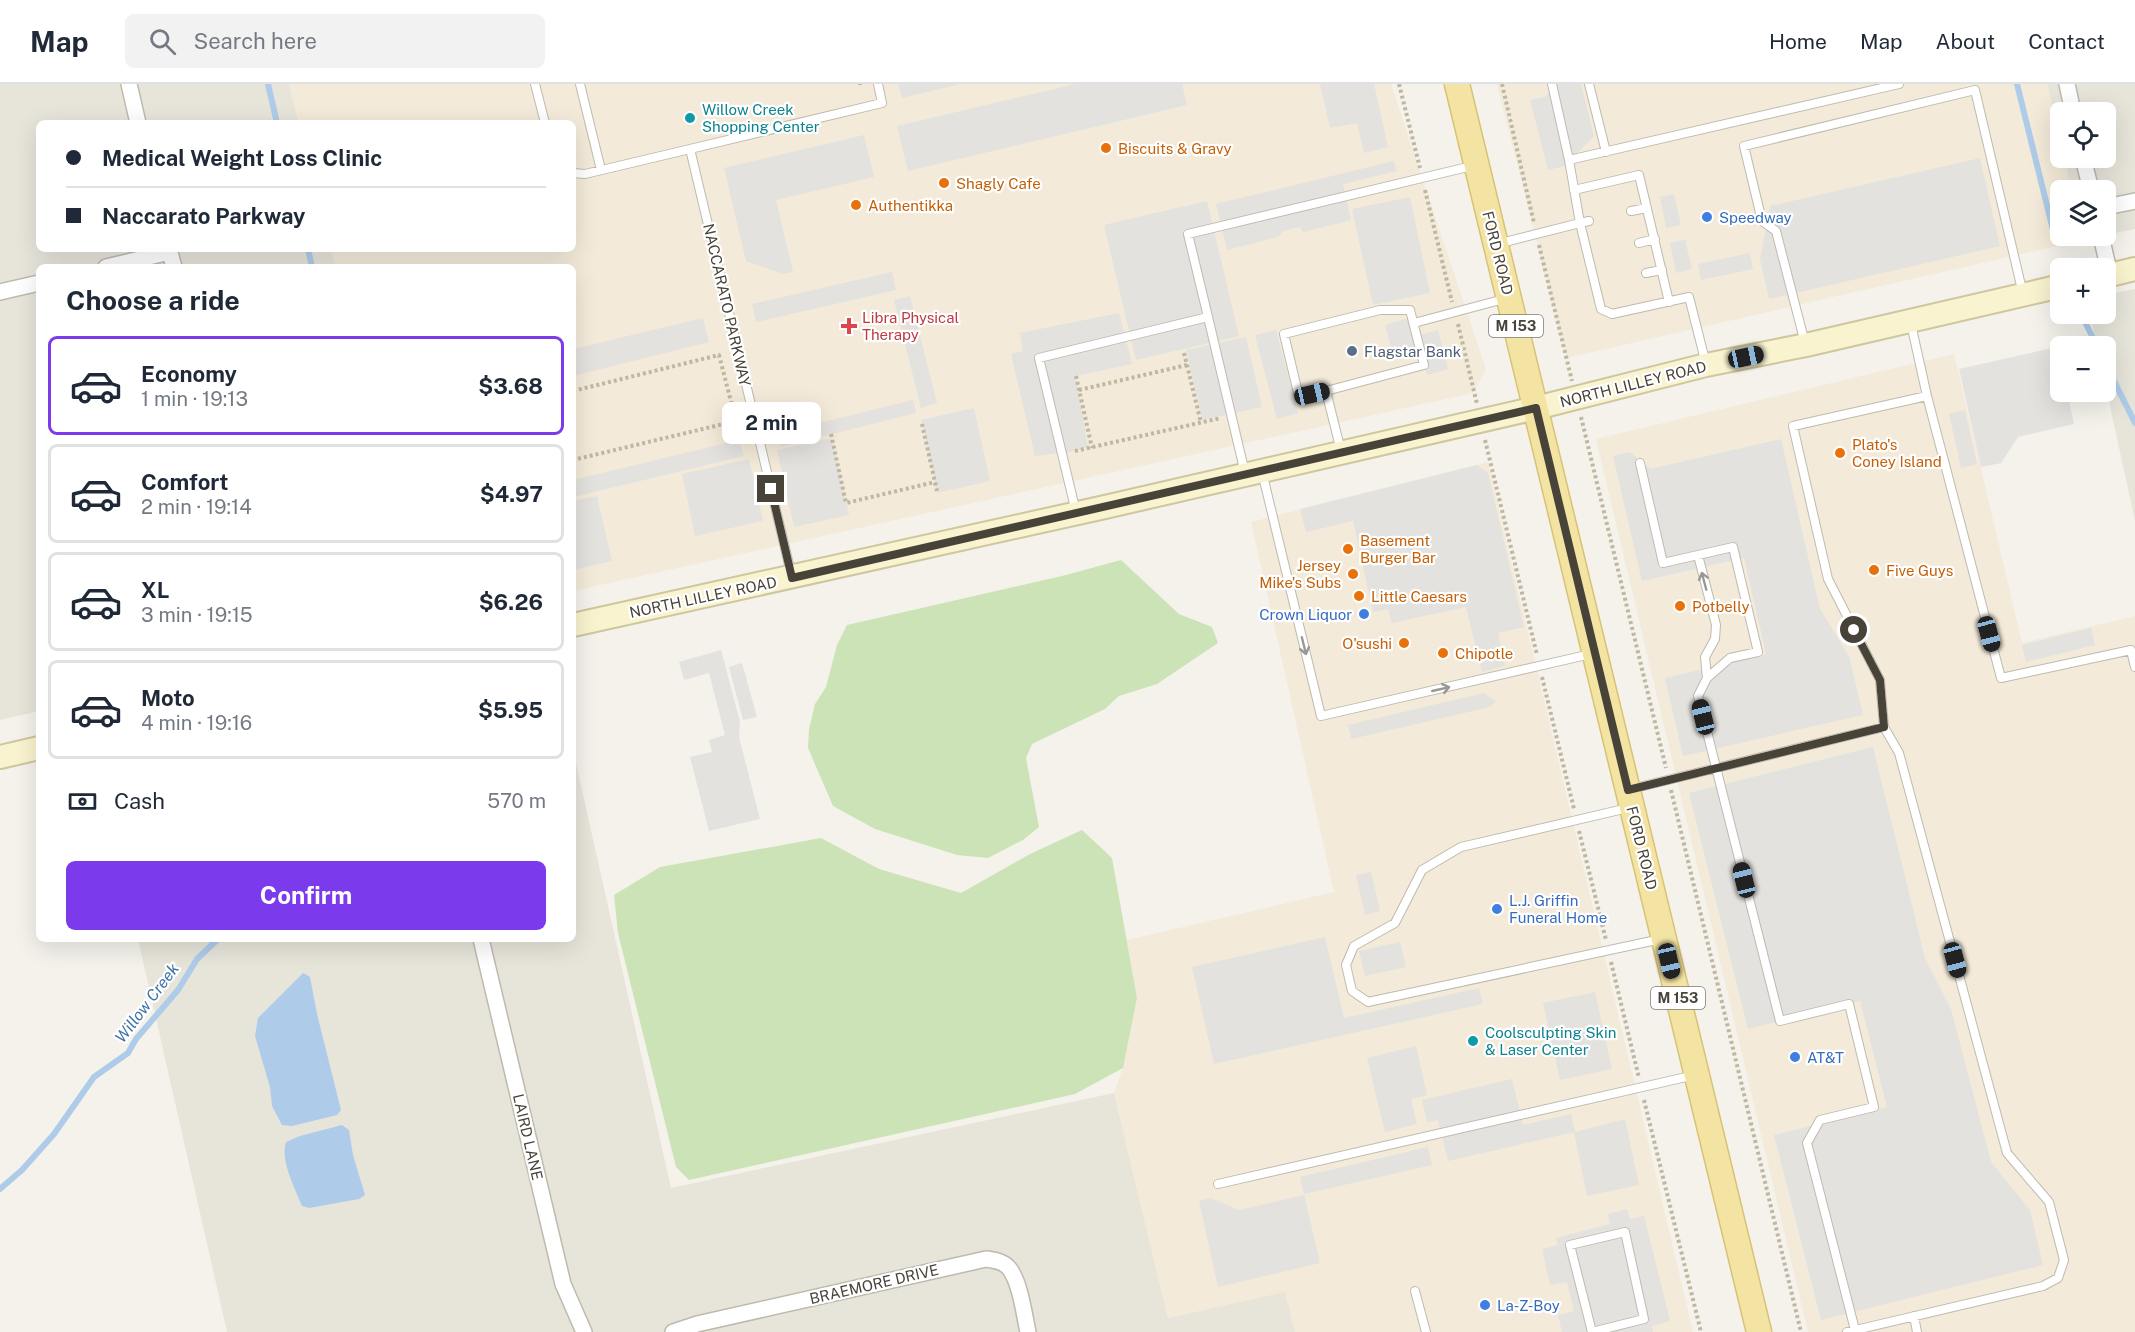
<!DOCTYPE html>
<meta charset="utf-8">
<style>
body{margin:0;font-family:"Public Sans",sans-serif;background:#f2f2f3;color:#1f2937;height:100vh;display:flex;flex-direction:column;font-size:22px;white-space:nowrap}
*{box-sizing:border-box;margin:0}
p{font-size:20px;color:#747a83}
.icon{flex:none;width:33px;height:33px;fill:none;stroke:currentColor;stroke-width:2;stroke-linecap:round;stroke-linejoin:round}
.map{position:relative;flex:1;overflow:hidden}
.drawer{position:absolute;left:36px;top:180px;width:540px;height:678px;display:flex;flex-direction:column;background:#fff;border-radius:9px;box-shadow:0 6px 24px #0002}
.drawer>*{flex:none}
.guide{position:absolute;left:36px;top:36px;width:540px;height:132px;border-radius:9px;box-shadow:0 6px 24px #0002;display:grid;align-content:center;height:132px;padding:0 30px;background:#fff}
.tools{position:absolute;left:2050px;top:18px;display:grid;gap:12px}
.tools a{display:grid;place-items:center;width:66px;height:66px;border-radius:9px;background:#fff;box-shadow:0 6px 24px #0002;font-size:30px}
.end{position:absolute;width:27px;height:27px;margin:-14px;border:8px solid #474339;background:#fff;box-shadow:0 0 0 3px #fff}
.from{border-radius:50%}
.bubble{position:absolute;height:42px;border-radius:9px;background:#fff;box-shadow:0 6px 24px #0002;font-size:20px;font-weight:700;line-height:42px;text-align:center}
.car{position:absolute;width:18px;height:36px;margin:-18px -9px;border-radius:8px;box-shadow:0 0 4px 2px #0007;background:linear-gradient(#222 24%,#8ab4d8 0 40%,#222 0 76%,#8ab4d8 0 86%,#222 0)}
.guide b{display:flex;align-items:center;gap:21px;height:57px;font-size:22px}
.guide b+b{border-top:2px solid #e0e1e3}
.guide i{width:15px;height:15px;background:#1f2937}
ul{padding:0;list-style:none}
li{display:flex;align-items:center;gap:18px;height:99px;margin:0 12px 9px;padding:0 18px;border:3px solid #e0e1e3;border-radius:9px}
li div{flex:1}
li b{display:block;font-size:22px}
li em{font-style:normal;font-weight:700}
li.current{border-color:#7c3aed}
li>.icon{width:54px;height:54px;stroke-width:1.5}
h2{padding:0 30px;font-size:27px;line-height:72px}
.pay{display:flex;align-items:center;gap:15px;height:66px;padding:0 30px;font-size:22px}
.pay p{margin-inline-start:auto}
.cta{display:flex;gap:12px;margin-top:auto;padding:12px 30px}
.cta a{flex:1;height:69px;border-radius:9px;background:#7c3aed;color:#fff;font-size:24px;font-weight:700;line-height:69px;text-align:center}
header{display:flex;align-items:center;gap:36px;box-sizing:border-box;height:84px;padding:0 30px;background:#fff;border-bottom:2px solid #e0e1e3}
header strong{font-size:28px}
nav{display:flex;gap:33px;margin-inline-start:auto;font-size:21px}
.search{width:420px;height:54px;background:#f2f2f3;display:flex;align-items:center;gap:15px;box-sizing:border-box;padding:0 21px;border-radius:9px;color:#747a83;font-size:22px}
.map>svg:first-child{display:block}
.residential{fill:#e7e4da}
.commercial{fill:#f3ead9}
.green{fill:#cce3b8}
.parking{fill:#e3e2df}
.water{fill:#aecce9}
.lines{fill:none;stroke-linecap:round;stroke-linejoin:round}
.stream{stroke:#aecce9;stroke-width:6}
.lane-casing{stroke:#bebaae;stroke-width:10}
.street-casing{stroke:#bebaae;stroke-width:18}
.secondary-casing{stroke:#cec69f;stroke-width:26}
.primary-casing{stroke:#d8c275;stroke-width:27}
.path{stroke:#bfb7a1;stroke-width:4;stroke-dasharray:3 3;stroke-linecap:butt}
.lane{stroke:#fff;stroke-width:8}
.street{stroke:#fff;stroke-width:15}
.secondary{stroke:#f9f3cf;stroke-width:22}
.primary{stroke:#f4e4a4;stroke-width:24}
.oneway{stroke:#9a9892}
.route{stroke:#474339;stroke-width:8}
.culture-dot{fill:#0f9aa8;stroke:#fff;stroke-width:2}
.food-dot{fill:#e8710a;stroke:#fff;stroke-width:2}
.shop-dot{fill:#3f7fe0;stroke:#fff;stroke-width:2}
.health-dot{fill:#e0444e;stroke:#fff;stroke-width:2}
.service-dot{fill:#5c6f8a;stroke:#fff;stroke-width:2}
.labels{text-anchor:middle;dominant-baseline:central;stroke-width:4.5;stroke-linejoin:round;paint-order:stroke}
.shield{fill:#fff;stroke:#7e7b74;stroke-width:1.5}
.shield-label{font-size:14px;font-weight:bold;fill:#474339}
.culture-label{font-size:15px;fill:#0d838f;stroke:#fff;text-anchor:start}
.food-label{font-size:15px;fill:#c56008;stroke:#fff;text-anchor:start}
.shop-label{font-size:15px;fill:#366cbe;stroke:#fff;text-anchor:start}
.street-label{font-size:15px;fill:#474339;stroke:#fff}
.health-label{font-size:15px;fill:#be3a42;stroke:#fff;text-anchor:start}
.service-label{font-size:15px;fill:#4e5e75;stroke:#fff;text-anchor:start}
.water-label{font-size:16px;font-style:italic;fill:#3d72a9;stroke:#fff}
</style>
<header>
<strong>Map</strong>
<div class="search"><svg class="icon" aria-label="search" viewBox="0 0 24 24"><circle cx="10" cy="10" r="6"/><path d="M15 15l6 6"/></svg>Search here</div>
<nav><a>Home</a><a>Map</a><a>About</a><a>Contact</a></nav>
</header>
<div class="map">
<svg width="2135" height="1248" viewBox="0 0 2135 1248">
<rect width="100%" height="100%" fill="#f4f2eb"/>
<path class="residential" d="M0,0H289L299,39H39V165H331L335,183H39V627L0,636Z
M2047,0H2135V145L2106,151V106H2071L2064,74H2106V28H2061V62Z
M2135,205V437L2106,304V262H2097L2090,230H2106V211Z
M573,666L671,1104L1114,1009L1168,1234L1286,1207L1295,1248H227L138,855H573Z"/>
<path class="commercial" d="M289,0H1391L1486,285L1473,309L573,507V183H335L331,165H573V39H299Z
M1497,0H2047L2061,62V74H2064L2071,106H2061V152H2082L2083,156L1566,274Z
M1954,270L2022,559L2135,532V1248H1808L1596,355Z
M1488,378L1693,1248H1295L1285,1208L1168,1234L1114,1009L1123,984L1137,914L1127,856L1334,808L1251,438Z"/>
<path class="green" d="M1121,476L1179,530L1212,543L1218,559L1157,600L1119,612L1105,625L1032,660L1026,674L1039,743L1023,756L988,774L957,771L875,745L833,722L808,664L809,645L815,620L826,603L837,561L847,541L1066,491Z
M1082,746L1112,774L1137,914L1123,984L1075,1010L689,1096L676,1083L618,849L614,811L660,783L821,754L879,785L961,809L1030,770Z"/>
<path class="parking" d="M898,0H960L902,14Z
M1076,0H1182L1187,21L908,87L897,42Z
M1320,0H1374L1388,63L1364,69L1357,39L1330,44Z
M1557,0H1581L1594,52L1565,82L1548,86L1530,16L1545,13Z
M864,51L874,93L776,116L793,188L783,190L746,177L724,84Z
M1980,74L2000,162L1769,215L1760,175L1770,122Z
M1394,77L1397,87L1343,100L1351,136L1303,148L1300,143L1283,147L1278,153L1227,166L1216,120Z
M1674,110L1681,141L1666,144L1660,113Z
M1410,113L1430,209L1373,221L1352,125Z
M1207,117L1239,252L1136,276L1104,141Z
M1685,156L1692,185L1676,189L1670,159Z
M1750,169L1753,185L1701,196L1698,180Z
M892,188L896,206L756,238L752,220Z
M910,212L937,319L921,324L894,216Z
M1119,229L1132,280L1076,292L1088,363L1075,367L1035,372L1011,270L1023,267L1020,249Z
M1412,233L1417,252L1438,246L1448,285L1427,291L1421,268L1394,275L1385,241Z
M703,234L709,258L573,292V265Z
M1276,246L1298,329L1277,335L1255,251Z
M1246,253L1262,323L1202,336L1186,266Z
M2057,263L2061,282V308H2067L2074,340L2018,353L2001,379L1981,383L1959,285Z
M913,316L916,329L781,363L778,349Z
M974,324L990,397L937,409L921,336Z
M1965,326L1977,380L1961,384L1949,330Z
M832,354L849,431L794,443L777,366Z
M1781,355L1820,525L1849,572L1863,631L1683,672L1665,594L1766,570L1744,474L1642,497L1613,372L1630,368L1650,385Z
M739,356L744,372L573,413V396Z
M749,375L763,437L695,452L682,390Z
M1477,381L1488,389L1524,543L1498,549L1505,582L1482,588L1466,523L1392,539L1388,525L1373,528L1353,437L1306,448L1300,425Z
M597,412L612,477L573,486V417Z
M2091,544L2095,561L2026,578L2022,561Z
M721,566L740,638L739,653L760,735L709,747L690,673L712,668L709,656L725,651L709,589L684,596L679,578Z
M742,579L757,633L743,636L729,583Z
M1484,609L1496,617L1490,623L1351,655L1348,641Z
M1873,663L1925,874L1951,925L1991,1078L2030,1126L2043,1181L1821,1236L1774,1051L1887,1023L1860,917L1748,945L1689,709Z
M1371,788L1380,827L1365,831L1356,791Z
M1325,853L1344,934L1479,904L1483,920L1214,980L1192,883Z
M1400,858L1406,883L1365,892L1359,867Z
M1595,908L1612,985L1560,996L1543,919Z
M1416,962L1427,1011L1411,1015L1417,1040L1385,1048L1367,974Z
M1512,995L1523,1041L1571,1030L1575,1048L1625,1035L1639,1101L1587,1112L1574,1048L1448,1077L1438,1036L1427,1038L1422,1016Z
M1428,1063L1432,1081L1304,1110L1320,1179L1218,1203L1199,1117L1211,1114L1239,1126L1304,1111L1300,1093Z
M1627,1125L1630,1135L1644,1132L1670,1237L1652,1242L1653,1248H1562L1558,1231L1574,1227L1567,1198L1550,1201L1542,1165L1558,1161L1556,1154L1610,1140L1608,1130Z"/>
<path class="water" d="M303,889L310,893L317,930L341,1026L337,1031L292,1042L282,1041L272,1022L270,1003L255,952L258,934Z
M342,1041L349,1046L353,1071L365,1111L359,1115L309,1124L302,1122C295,1104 280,1077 286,1058L300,1052Z"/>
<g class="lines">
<path class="stream" d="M268,0L277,39
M2017,0L2054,150
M308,165L312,183
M2081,230L2097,262
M2106,281L2135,339
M0,1105L22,1086L54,1050L94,993L128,969L136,955L178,906L197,875L218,855"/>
<g class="lane-casing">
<path id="lane" d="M535,0L545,39
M580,0L601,86
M1552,0L1569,76L1899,0
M1589,0L1606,68
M690,65L882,19L878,0
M1569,76L1580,139L1589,137
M573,89L585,90L690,65L791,489
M1574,106L1639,91L1669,218
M1631,127L1647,124
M1639,159L1655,155
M1497,160L1580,139L1601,225L1612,230L1689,213L1706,280
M1646,189L1662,186
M1208,233L1188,150L1472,82
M1414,239L1504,215
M1805,259L1776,147L1762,137L1744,62L1975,6L2023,210
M1326,307L1299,313L1284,250L1380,226H1410L1424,281L1326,307L1341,367
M1927,312L2001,594L2131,566L2135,583
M1640,379L1663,479L1733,463L1758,568L1730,574L1707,594L1698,612L1780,937L1849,920L1874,1023L1820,1036L1807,1059L1855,1246
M1262,388L1321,632L1591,570
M1076,428L1039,274L1208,233L1245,389
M1698,471L1716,541L1715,555L1705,573L1707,594
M1884,643L1880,596L1828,495L1793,342L1927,312L1911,240
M1631,705L1884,643L1899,669L2007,1069L2049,1118L2064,1176L2058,1194L2043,1202L1847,1248
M1628,724L1461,763L1422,786L1395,839L1354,862L1346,881L1352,907L1368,918L1661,855
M1218,1100L1695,991
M1625,1148L1644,1235L1592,1248L1570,1161Z
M1415,1207L1426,1248
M1914,1232L1917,1248"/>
</g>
<g class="street-casing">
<path id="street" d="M129,0L138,39
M2067,0L2073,28
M2083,74L2091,106
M2106,123L2135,117
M2101,152L2110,191
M169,165L174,183
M106,183L170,168
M0,208L39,199
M481,855L563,1200L584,1248
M673,1248L697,1240L986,1175C994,1176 1002,1177 1008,1183C1020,1196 1024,1230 1028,1248"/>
</g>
<g class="secondary-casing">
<path id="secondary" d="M2106,192L2135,185
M573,541L1105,423L1536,324L1706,281L1806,261L2061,202
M0,673L39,664"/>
</g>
<g class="primary-casing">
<path id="primary" d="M1457,0L1759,1248"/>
</g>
<path class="path" d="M860,0V1
M1399,0L1420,84
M1502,0L1534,139
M1425,106L1452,218
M1539,161L1572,297
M1458,240L1477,320
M1184,269L1201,339
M1076,292L1092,364
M1079,306L1187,281
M573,307L719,271L736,337L573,376
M1581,333L1666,684
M922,340L937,407
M831,350L846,419L935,398
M1485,356L1537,571
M1075,367L1221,334
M1542,593L1574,725
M1671,706L1801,1248
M1579,747L1606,856
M1611,878L1639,994
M1644,1016L1701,1248"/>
<use href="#lane" class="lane"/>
<use href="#street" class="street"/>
<use href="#secondary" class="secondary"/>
<use href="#primary" class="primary"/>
</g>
<defs><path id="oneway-shaft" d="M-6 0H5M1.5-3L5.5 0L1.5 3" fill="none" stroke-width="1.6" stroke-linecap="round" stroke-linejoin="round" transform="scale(1.5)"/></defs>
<g class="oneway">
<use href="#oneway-shaft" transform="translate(1704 497) rotate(-105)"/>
<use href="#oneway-shaft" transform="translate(1304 562) rotate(76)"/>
<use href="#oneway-shaft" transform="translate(1441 605) rotate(-13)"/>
</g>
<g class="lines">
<path class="route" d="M771,405L792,494L1536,324L1628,706L1884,643L1880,596L1854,546"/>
</g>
<g class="culture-dot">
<circle cx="690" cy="34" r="6"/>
<circle cx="1473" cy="957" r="6"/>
</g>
<g class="food-dot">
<circle cx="1106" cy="64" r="6"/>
<circle cx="944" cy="99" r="6"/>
<circle cx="856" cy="121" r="6"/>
<circle cx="1840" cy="369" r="6"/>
<circle cx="1348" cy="465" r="6"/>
<circle cx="1874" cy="486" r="6"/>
<circle cx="1353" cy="490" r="6"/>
<circle cx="1359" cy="512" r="6"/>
<circle cx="1680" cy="522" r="6"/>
<circle cx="1404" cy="559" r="6"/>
<circle cx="1443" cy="569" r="6"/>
</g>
<g class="shop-dot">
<circle cx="1707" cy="133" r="6"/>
<circle cx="1364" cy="530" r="6"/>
<circle cx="1497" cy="825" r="6"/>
<circle cx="1795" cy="973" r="6"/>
<circle cx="1485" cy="1221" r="6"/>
</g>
<path class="health-dot" d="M846 233h6v6h6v6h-6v6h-6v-6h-6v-6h6z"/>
<circle class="service-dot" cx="1352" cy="267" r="6"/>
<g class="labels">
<g class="shield">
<rect x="1489" y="231" width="54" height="22" rx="4.5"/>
<rect x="1651" y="903" width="54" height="22" rx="4.5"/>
</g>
<g class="shield-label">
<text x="1516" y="242">M 153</text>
<text x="1678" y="914">M 153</text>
</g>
<g class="culture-label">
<text x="702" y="25">Willow Creek<tspan x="702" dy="17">Shopping Center</tspan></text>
<text x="1485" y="948">Coolsculpting Skin<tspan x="1485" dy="17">&amp; Laser Center</tspan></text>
</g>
<g class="food-label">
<text x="1118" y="64">Biscuits &amp; Gravy</text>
<text x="956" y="99">Shagly Cafe</text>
<text x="868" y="121">Authentikka</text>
<text x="1852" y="360">Plato's<tspan x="1852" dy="17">Coney Island</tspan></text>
<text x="1360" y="456">Basement<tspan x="1360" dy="17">Burger Bar</tspan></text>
<text x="1341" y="481" text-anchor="end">Jersey<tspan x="1341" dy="17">Mike's Subs</tspan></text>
<text x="1886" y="486">Five Guys</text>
<text x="1371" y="512">Little Caesars</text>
<text x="1692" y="522">Potbelly</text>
<text x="1392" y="559" text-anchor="end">O'sushi</text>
<text x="1455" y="569">Chipotle</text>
</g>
<g class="shop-label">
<text x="1719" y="133">Speedway</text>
<text x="1352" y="530" text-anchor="end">Crown Liquor</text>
<text x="1509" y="816">L.J. Griffin<tspan x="1509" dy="17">Funeral Home</tspan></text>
<text x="1807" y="973">AT&amp;T</text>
<text x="1497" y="1221">La-Z-Boy</text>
</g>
<g class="street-label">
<text transform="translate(1498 169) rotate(76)">FORD ROAD</text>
<text transform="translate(727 221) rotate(77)">NACCARATO PARKWAY</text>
<text transform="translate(1633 300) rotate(-14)">NORTH LILLEY ROAD</text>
<text transform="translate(703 513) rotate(-12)">NORTH LILLEY ROAD</text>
<text transform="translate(1642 764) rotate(76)">FORD ROAD</text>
<text transform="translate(528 1053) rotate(77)">LAIRD LANE</text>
<text transform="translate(874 1200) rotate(-13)">BRAEMORE DRIVE</text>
</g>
<g class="health-label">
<text x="862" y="233">Libra Physical<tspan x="862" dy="17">Therapy</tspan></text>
</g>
<g class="service-label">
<text x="1364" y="267">Flagstar Bank</text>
</g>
<g class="water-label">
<text transform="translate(147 919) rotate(-53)">Willow Creek</text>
</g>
</g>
</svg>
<div class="tools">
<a><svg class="icon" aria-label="locate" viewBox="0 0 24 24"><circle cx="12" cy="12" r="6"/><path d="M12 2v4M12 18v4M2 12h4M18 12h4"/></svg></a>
<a><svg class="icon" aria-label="layers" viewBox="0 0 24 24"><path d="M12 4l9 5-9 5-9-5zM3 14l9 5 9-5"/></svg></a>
<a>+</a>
<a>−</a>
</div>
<i class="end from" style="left:1854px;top:546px"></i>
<i class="end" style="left:771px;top:405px"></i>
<div class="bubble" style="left:722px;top:318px;width:99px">2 min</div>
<i class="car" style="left:1746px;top:273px;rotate:78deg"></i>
<i class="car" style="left:1312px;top:310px;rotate:77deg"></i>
<i class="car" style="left:1989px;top:550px;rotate:165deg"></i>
<i class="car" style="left:1703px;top:633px;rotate:346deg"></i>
<i class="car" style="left:1744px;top:796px;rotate:346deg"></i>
<i class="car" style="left:1955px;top:876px;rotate:165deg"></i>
<i class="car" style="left:1669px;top:877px;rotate:167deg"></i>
<div class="guide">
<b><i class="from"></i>Medical Weight Loss Clinic</b>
<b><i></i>Naccarato Parkway</b>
</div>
<section class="drawer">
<h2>Choose a ride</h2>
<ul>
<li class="current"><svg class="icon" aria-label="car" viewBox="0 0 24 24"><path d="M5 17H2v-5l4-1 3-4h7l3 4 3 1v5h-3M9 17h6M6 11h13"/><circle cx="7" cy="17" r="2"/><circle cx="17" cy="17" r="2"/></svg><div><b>Economy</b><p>1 min · 19:13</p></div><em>$3.68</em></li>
<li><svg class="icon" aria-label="car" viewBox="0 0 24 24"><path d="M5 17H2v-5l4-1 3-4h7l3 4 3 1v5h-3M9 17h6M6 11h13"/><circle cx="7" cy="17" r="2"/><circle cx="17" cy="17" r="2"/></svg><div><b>Comfort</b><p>2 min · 19:14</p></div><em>$4.97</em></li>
<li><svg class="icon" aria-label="car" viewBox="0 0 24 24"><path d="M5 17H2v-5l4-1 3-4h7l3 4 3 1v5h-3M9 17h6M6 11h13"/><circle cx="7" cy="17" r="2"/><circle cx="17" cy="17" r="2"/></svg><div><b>XL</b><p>3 min · 19:15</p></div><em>$6.26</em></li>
<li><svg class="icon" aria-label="car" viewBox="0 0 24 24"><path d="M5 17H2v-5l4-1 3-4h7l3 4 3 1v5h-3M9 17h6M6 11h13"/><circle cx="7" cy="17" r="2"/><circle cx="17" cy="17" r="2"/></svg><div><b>Moto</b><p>4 min · 19:16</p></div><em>$5.95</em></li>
</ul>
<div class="pay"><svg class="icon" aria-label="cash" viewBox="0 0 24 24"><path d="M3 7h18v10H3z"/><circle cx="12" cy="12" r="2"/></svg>Cash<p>570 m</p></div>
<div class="cta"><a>Confirm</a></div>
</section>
</div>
